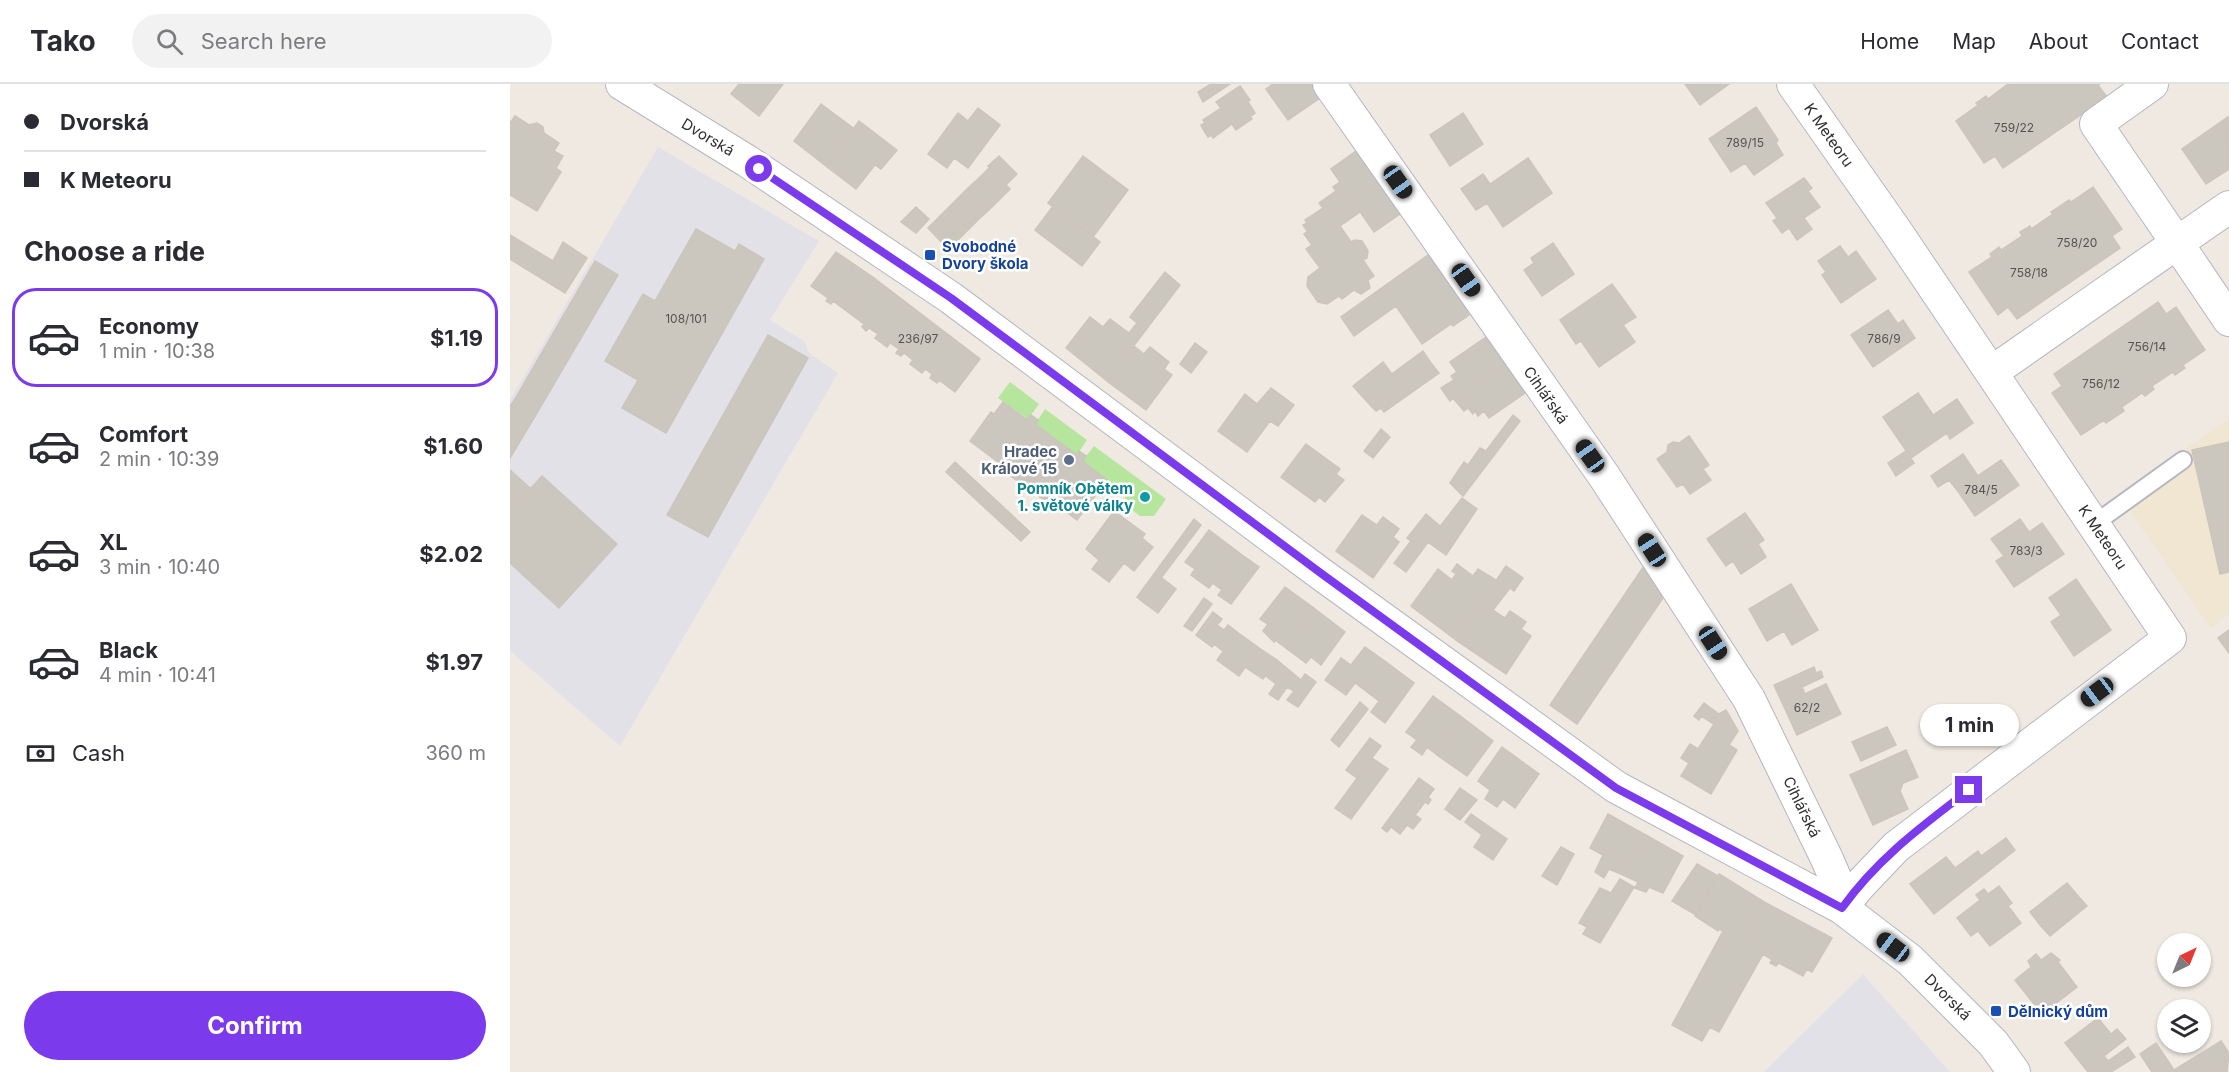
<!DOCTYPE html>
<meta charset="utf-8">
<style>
body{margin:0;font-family:Inter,sans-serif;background:#f2f2f3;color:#2b2b33;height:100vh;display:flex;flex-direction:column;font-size:22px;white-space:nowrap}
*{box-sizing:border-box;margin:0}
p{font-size:20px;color:#7c7c81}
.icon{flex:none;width:33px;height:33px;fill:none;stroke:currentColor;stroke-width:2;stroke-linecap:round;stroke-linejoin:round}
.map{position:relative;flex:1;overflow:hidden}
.side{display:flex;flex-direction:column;background:#fff;width:510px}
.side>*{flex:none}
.top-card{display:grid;align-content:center;height:132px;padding:0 24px;background:#fff}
.needle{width:39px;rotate:43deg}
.controls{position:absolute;left:1647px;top:849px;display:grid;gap:12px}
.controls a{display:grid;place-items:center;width:54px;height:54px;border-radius:50%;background:#fff;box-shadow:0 2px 4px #0004;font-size:30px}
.end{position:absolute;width:27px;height:27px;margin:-14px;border:8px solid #7c3aed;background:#fff;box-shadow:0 0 0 3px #fff}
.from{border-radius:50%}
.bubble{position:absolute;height:42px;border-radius:21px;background:#fff;box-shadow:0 2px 4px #0004;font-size:20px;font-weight:700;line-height:42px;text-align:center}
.car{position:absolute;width:18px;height:36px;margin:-18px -9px;border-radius:8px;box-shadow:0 0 4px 2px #0007;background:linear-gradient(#222 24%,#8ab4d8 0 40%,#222 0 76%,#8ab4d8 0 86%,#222 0)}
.top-card b{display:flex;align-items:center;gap:21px;height:57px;font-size:22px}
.top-card b+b{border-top:2px solid #e1e1e2}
.top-card i{width:15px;height:15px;background:#2b2b33}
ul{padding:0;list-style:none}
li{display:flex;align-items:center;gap:18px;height:99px;margin:0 12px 9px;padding:0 12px;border:3px solid transparent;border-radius:24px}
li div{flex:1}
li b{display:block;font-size:22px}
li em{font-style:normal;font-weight:700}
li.selected{border-color:#7c3aed}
li>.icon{width:54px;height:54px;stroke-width:1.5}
h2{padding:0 24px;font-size:27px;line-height:72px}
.pay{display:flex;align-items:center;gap:15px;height:66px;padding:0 24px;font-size:22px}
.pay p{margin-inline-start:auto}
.cta{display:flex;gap:12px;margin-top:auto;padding:12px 24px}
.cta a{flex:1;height:69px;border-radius:36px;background:#7c3aed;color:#fff;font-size:24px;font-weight:700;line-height:69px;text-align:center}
header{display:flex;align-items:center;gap:36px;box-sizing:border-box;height:84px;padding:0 30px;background:#fff;border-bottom:2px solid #e1e1e2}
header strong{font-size:28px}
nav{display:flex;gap:33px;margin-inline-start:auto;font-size:21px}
.search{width:420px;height:54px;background:#f2f2f3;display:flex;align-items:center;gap:15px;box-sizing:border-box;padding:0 21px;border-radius:33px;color:#7c7c81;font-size:22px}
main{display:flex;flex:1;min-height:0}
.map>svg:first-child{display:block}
.industrial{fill:#e3e1e8}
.education{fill:#f0e6d1}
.green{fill:#b6e59e}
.building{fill:#cbc7bf;stroke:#cbc5ba;stroke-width:1.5}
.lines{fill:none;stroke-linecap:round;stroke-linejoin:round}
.lane-casing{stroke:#b4b7c1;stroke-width:20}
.street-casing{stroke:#b4b7c1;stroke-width:34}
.lane{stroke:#fff;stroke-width:16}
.street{stroke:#fff;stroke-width:32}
.route{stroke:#7c3aed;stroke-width:8}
.transit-dot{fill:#1a4fb4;stroke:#fff;stroke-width:2}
.service-dot{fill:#5c6f8a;stroke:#fff;stroke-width:2}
.culture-dot{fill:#0f9aa8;stroke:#fff;stroke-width:2}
.labels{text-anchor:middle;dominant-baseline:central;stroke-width:5;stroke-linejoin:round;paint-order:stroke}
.number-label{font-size:12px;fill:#555452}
.street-label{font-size:15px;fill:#2e2e2e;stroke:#fff}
.transit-label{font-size:15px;font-weight:bold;fill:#164399;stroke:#fff;text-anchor:start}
.service-label{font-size:15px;font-weight:bold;fill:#4e5e75;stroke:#fff;text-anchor:end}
.culture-label{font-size:15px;font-weight:bold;fill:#0d838f;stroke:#fff;text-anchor:end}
</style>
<header>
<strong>Tako</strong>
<div class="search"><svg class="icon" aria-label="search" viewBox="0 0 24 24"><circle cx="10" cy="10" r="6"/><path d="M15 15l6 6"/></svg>Search here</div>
<nav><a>Home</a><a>Map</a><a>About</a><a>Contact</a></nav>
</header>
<main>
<section class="side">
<div class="top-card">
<b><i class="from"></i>Dvorská</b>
<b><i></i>K Meteoru</b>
</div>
<h2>Choose a ride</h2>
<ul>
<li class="selected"><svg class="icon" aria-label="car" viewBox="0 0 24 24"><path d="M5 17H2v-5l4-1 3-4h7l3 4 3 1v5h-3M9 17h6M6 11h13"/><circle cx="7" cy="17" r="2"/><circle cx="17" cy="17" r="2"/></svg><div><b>Economy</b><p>1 min · 10:38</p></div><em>$1.19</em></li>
<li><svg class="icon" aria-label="car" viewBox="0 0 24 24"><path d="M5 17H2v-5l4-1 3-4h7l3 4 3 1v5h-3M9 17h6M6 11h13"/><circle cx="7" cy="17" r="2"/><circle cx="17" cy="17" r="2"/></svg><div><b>Comfort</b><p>2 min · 10:39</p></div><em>$1.60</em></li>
<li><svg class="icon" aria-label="car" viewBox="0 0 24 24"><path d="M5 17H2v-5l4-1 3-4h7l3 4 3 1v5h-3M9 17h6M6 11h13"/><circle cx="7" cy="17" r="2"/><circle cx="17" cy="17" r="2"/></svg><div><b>XL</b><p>3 min · 10:40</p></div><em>$2.02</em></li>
<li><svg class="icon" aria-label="car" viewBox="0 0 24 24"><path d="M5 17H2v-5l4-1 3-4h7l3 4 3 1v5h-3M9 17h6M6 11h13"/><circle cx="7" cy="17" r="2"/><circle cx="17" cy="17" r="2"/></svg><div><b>Black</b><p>4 min · 10:41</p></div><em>$1.97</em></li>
</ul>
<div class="pay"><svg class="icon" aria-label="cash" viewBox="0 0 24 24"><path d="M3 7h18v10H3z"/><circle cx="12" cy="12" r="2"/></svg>Cash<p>360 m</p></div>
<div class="cta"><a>Confirm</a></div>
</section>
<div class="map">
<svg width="1719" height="988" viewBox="0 0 1719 988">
<rect width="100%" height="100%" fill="#efe9e1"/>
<path class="industrial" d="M148,63L309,157L260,236L294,257L300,270L328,289L110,662L0,567V316Z
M1353,890L1440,988H1254Z"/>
<path class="education" d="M1719,335V530L1701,544L1609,411Z"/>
<path class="green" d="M500,298L529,320L518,335L488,314Z
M535,325L577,356L567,371L525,340Z
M584,362L656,415L644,432H630L617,422L614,409L574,379L573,376Z"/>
<path class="building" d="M229,0H273L249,32L221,10Z
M701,0H720L693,18L688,8Z
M763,0H801L810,14L778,36L756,5Z
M1175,0H1219L1190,21Z
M1590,0L1588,1L1597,13L1493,84L1485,72L1474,79L1446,37L1468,21L1466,19L1476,12L1478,15L1498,0Z
M730,2L740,16L694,47L691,41L695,39L693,36L711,24L706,18Z
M738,18L745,29L740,33L742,35L726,46L722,40L703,54L702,51L698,53L694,47Z
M311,20L343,44L316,82L284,57Z
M1246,23L1268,56L1266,59L1273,71L1244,91L1235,79L1221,88L1199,55Z
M468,24L490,41L458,84L444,74L437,84L418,70L448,29L458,37Z
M953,29L973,60L940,82L920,51Z
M5,32L19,41L27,39L33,43L34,49L49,59L44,67L53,72L46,84L51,88L27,127L0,111V39Z
M1718,33L1719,85L1696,100L1672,65Z
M349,37L387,66L371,85L365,81L346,105L316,82Z
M846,67L868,98L797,147L793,141L797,139L795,136L813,124L809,119L826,107L823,103L830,98L821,85Z
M489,72L507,90L496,101L478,82Z
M573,72L618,106L583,153L538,119Z
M1018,74L1042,109L993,143L977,119L966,126L951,105L973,90L980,100Z
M479,84L500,105L489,116L468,95Z
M1294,94L1302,104L1298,107L1310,123L1294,134L1302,145L1287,156L1279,144L1272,149L1263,137L1267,134L1256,119Z
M468,95L489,116L479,126L458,104Z
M868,98L890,130L864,148L842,116Z
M1583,103L1612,145L1602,152L1610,164L1507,235L1498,223L1488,231L1459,188L1482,173L1480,170L1489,163L1491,166L1512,152L1510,148L1520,142L1521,145L1543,130L1541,128L1559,116L1561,118Z
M458,104L479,126L469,135L448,114Z
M448,114L469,135L459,145L438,124Z
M842,116L850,128L830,142L841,158L845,156L852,157L858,167L857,174L853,176L864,192L858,196L860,204L851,210L844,206L832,215L829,212L817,220L808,218L797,202L798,193L810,184L796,165L802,161L794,150Z
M543,122L590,158L572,182L525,146Z
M406,123L419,135L406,149L391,138Z
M438,124L459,145L449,155L428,134Z
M428,134L449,155L438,165L418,144Z
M186,145L225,167L229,160L254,175L156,349L112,324L128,296L95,277L133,210L145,217Z
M0,151L43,177L53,158L77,174L55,209L0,175Z
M1043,159L1064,190L1032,212L1014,186L1024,179L1021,174Z
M1330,162L1338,173L1346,167L1366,195L1331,219L1312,191L1316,188L1308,177Z
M326,168L364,194L338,228L323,217L321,220L316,217L318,214L301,202Z
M918,171L958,227L957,229L959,231L943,242L941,240L912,260L886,222L844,252L831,233Z
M85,177L108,191L27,329L5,315Z
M655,188L670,201L597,297L556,264L580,233L593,243L600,235L619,249L627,239L620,233Z
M364,194L470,275L445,308L429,296L427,299L420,294L422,290L415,285L412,289L400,280L403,276L394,269L391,272L386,269L389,265L380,259L377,263L365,254L368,250L359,244L356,247L352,243L354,240L338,228Z
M1102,200L1126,233L1113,241L1125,258L1089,283L1071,257L1066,260L1050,236Z
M1648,218L1656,230L1666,223L1695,266L1673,281L1675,284L1665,291L1663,288L1642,302L1644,305L1635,312L1632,309L1612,323L1614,327L1596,339L1594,336L1571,351L1542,309L1552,302L1544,290Z
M1378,226L1388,240L1393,236L1405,254L1363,283L1341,251Z
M258,251L298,274L198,453L157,431Z
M976,253L995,281L960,306L948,320L943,314L940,317L931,304L944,296L941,292L947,288L940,278Z
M685,259L697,268L681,289L670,280Z
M624,262L634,270L640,263L659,278L654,285L662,291L636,326L597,297Z
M913,267L921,279L890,301L882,290Z
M873,278L890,301L861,322L843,302Z
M921,279L929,289L874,328L871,324L866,327L861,322Z
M995,281L1015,309L979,334L974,327L968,332L965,327L963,330L958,324L954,327L948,320L960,306Z
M761,304L784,321L768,342L760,337L737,368L708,347L735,310L747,320Z
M1408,309L1423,331L1447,315L1463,339L1440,355L1437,349L1401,374L1373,333Z
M5,315L27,329L0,374V322Z
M493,318L515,334L518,335L521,331L528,336L525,340L567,371L569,367L576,372L573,376L575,379L597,396L567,436L537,414L535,417L498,390L500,387L460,357L481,328L484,330Z
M1003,331L1010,337L953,412L940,399L954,378L958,381L970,364L976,367Z
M871,345L880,353L863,374L854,367Z
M1179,352L1199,381L1193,385L1201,396L1180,410L1173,400L1167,403L1147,375L1157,368L1158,361L1163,358L1169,359Z
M1719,358V488L1710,490L1682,366Z
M796,360L830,385L826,390L834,396L815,418L809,413L805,418L771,393Z
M1396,367L1404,379L1386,392L1378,379Z
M1453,370L1468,392L1447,406L1439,396L1428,403L1421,392Z
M1491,376L1509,401L1465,432L1447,406Z
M445,378L520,448L511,457L436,388Z
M0,386L21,405L0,427Z
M32,392L107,460L49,524L0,479V427Z
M952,414L967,425L936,471L918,458Z
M604,427L635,450L632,454L643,463L624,487L614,479L599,498L582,485L589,476L576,465Z
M1235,429L1254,456L1248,460L1256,473L1231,490L1223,477L1216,482L1197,455Z
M916,430L930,442L896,488L884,479L901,457L897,454Z
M852,431L867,441L873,433L889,445L883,453L889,458L863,494L826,467Z
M684,435L691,441L633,518L627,513Z
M1510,435L1519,448L1532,439L1554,470L1504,503L1486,477L1494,472L1481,455Z
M699,446L728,468L699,504L681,491L685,485L675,478Z
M728,468L749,483L721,520L708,511L712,506L704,500Z
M947,480L963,492L968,485L986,496L946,556L901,522L928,485L942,496L946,490L942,487Z
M996,482L1013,494L1004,507L1000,504L983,526L995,534L1000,527L1016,538L1011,545L1021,552L996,590L946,556Z
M1134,482L1153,514L1067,640L1040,621Z
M652,494L666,505L648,529L633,518Z
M1566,495L1601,546L1564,572L1541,538L1551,531L1539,514Z
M1281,500L1308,546L1282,561L1274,547L1257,557L1239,525Z
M775,503L805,525L776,564L765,556L764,558L753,547L758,540L750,535Z
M694,514L702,520L682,547L674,542Z
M805,525L835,548L811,581L801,573L796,579L776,564Z
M703,528L712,535L707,541L714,546L718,541L727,548L713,567L704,560L702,563L686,551Z
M1719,546V569L1708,554Z
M727,548L749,564L729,592L707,576Z
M855,563L876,578L856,607L845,599L836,611L815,596L831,574L841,581Z
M749,564L767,576L753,595L735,583Z
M767,576L791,596L795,590L806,598L788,623L777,616L784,607L777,603L768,616L759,610L766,600L756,592Z
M876,578L904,599L875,639L861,628L869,617L856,607Z
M1304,583L1306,589L1311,587L1313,593L1292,603L1295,610L1316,600L1331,630L1287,651L1264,601Z
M923,612L953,634L927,671L917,663L912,671L901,663L907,656L896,648Z
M850,618L858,625L829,663L821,656Z
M1194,619L1209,630L1216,626L1228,647L1219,661L1227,666L1201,710L1171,692L1179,679L1171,674L1180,660L1188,665L1204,640L1191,632L1189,636L1184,632Z
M953,634L983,657L957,692L927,671Z
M1377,643L1386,661L1351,677L1342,658Z
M860,654L871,662L847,694L836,686Z
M992,663L1029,690L1005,724L993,715L987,723L975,715L980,706L968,697Z
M1396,666L1408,693L1393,699L1390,707L1398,725L1363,741L1340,691Z
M862,674L878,685L841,735L825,724Z
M909,694L924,705L918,713L921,716L918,720L915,718L905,731L911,735L903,745L897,741L890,750L881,743L877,748L872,744Z
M950,704L967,716L950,736L935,725Z
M961,730L997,755L983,776L964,763L972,751L955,738Z
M1098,730L1134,750L1113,791L1099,785L1094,794L1085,788L1093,771L1080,764Z
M1134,750L1173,772L1153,809L1139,803L1136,808L1125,804L1128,798L1113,791Z
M1496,754L1505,766L1424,830L1400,800L1436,773L1445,784L1468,767L1471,772Z
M1051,763L1064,770L1047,801L1032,792Z
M1187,780L1208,792L1186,831L1162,817Z
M1209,790L1256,819L1238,853L1257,863L1209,948L1200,943L1192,957L1162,941L1213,847L1209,845L1208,847L1185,832Z
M1110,795L1124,803L1090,859L1073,850L1077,843L1069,839L1090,804L1101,809Z
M1557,799L1568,812L1530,841L1520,828Z
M1489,802L1502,819L1498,822L1511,839L1480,862L1468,847L1461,852L1447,834L1470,816L1466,811L1474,805L1478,810Z
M1568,812L1577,822L1540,852L1531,842Z
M1256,819L1322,854L1302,888L1297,885L1293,892L1269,879L1266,882L1260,879L1262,876L1253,870L1257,863L1238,853Z
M1541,869L1550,876L1548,878L1567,903L1532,930L1505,896L1521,883L1518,877L1526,870L1531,876Z
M1588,934L1601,950L1607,945L1616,955L1594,972L1598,977L1618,963L1625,973L1601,988H1578L1555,959Z
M1711,957L1719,969L1717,988H1665L1664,986Z
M1646,959L1664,986L1665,988H1642L1630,970Z"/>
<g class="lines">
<g class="lane-casing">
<path id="lane" d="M1584,440L1673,376"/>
</g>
<g class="street-casing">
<path id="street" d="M112,0L237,77L441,214L811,490L1106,703L1332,824L1400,876L1483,959L1504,988
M819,0L1094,392L1239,615L1317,775L1326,796L1332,824
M1283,0L1386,147L1660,554L1386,763L1347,804L1332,824
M1719,123L1667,159L1719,236
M1482,288L1667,159L1586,40L1642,0"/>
</g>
<use href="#lane" class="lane"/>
<use href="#street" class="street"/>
</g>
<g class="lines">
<path class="route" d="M249,85L441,214L812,490L1106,704L1332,824C1368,774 1411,743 1459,706"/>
</g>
<g class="transit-dot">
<rect x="414" y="165" width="12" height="12" rx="3"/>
<rect x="1480" y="921" width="12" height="12" rx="3"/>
</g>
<circle class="service-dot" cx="559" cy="376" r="6"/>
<circle class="culture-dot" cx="635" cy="413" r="6"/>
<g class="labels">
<g class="number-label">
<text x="1504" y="43">759/22</text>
<text x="1235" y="58">789/15</text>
<text x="1567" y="158">758/20</text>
<text x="1519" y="188">758/18</text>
<text x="176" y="234">108/101</text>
<text x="408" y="254">236/97</text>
<text x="1374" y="254">786/9</text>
<text x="1637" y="262">756/14</text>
<text x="1591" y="299">756/12</text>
<text x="1471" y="405">784/5</text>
<text x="1516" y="466">783/3</text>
<text x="1297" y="623">62/2</text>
</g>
<g class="street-label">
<text transform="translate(1319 51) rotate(55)">K Meteoru</text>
<text transform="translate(198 53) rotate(31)">Dvorská</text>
<text transform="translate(1036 311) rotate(55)">Cihlářská</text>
<text transform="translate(1593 453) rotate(56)">K Meteoru</text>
<text transform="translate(1292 723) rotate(64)">Cihlářská</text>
<text transform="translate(1438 913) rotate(45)">Dvorská</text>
</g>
<g class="transit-label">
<text x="432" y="162">Svobodné<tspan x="432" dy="17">Dvory škola</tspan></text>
<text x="1498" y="927">Dělnický dům</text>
</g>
<g class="service-label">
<text x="547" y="367">Hradec<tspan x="547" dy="17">Králové 15</tspan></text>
</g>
<g class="culture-label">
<text x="623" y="404">Pomník Obětem<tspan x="623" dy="17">1. světové války</tspan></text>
</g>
</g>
</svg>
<div class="controls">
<a><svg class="needle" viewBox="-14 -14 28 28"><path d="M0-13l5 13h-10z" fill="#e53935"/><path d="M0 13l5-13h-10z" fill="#7c7c81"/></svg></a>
<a><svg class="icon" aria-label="layers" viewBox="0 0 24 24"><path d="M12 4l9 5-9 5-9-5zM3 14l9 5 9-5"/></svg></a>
</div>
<i class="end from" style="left:249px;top:85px"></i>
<i class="end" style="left:1459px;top:706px"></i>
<div class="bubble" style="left:1410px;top:620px;width:99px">1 min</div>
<i class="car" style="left:888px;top:98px;rotate:145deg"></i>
<i class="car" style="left:956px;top:196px;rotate:145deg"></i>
<i class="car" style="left:1080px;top:372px;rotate:325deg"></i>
<i class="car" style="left:1142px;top:466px;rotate:327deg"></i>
<i class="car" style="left:1203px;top:559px;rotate:147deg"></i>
<i class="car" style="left:1587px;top:608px;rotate:233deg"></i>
<i class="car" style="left:1383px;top:863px;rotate:307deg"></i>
</div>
</main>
